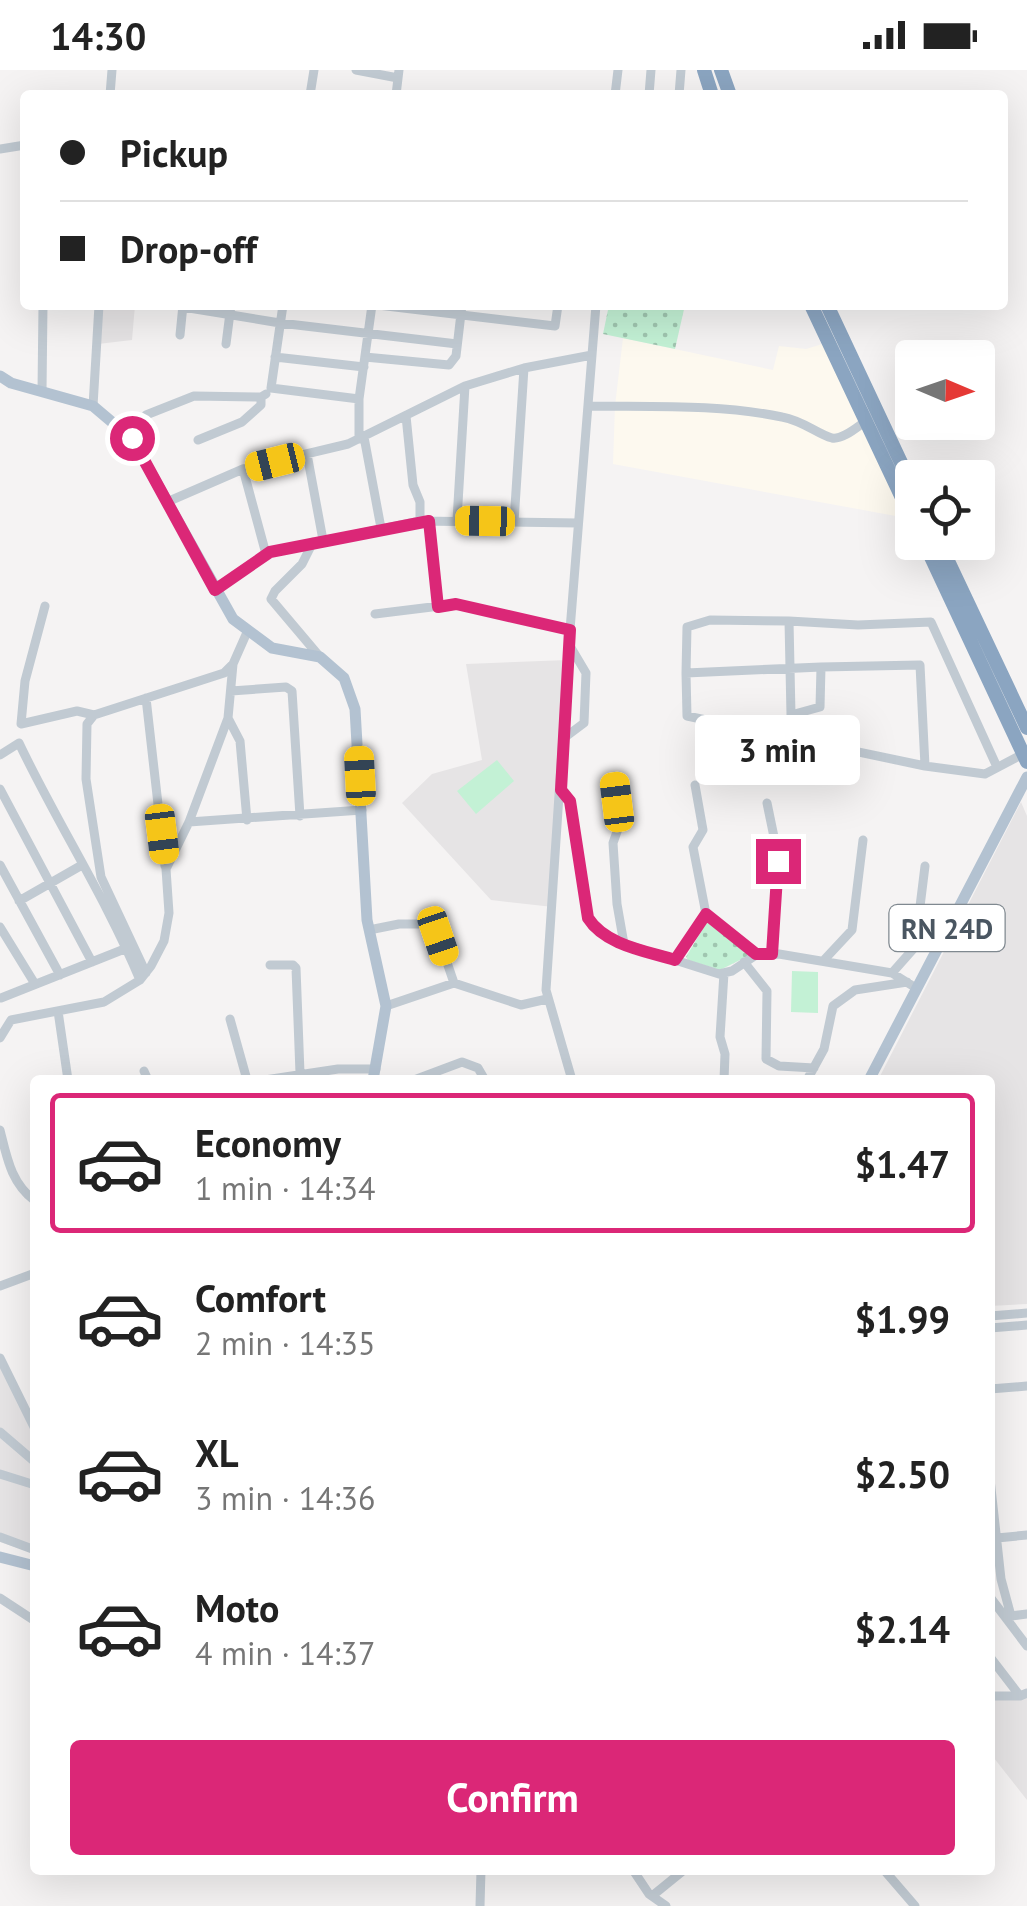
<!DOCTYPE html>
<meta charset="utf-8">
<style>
body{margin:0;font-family:"PT Sans",sans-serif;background:#f2f2f2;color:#222;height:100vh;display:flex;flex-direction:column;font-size:38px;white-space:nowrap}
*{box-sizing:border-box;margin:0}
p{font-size:32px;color:#767676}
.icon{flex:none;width:55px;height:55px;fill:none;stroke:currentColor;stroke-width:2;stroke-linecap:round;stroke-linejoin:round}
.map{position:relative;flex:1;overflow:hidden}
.drawer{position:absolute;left:30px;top:1005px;width:965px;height:800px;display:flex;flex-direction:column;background:#fff;border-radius:10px;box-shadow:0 10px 40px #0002}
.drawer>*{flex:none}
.guide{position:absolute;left:20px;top:20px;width:988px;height:220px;border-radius:10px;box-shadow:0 10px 40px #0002;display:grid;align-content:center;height:220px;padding:0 40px;background:#fff}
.needle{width:65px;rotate:92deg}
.tools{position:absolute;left:895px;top:270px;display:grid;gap:20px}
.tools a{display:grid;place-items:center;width:100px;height:100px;border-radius:10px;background:#fff;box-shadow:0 10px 40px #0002;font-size:50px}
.end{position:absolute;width:45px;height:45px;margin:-22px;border:12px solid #db2777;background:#fff;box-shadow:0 0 0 5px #fff}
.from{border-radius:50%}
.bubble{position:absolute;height:70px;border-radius:10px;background:#fff;box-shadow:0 10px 40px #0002;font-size:32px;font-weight:600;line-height:70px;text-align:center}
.car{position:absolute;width:30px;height:60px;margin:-30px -15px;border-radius:12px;box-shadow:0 0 8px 2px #0007;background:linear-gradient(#f5c518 24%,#345 0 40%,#f5c518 0 76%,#345 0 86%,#f5c518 0)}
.guide b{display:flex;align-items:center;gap:35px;height:95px;font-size:38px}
.guide b+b{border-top:2px solid #e0e0e0}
.guide i{width:25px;height:25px;background:#222}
ul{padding:18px 0 0;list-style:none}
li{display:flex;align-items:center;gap:30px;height:140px;margin:0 20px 15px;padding:0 20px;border:5px solid transparent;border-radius:10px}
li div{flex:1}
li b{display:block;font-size:38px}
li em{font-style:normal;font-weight:600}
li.current{border-color:#db2777}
li>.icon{width:90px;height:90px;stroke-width:1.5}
.primary-button{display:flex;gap:20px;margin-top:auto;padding:20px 40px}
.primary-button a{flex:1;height:115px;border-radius:10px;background:#db2777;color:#fff;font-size:40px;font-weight:600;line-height:115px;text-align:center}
.status{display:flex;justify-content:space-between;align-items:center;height:70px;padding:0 50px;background:#fff;direction:ltr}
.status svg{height:28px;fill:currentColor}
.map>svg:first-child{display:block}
.commercial{fill:#fdf9ef}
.education{fill:#e6e4e5}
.grass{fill:url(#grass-dots)}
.park{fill:#c3f1d5}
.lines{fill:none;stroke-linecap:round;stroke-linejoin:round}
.minor{stroke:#c1cad2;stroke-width:9}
.major{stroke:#b3c2d1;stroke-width:11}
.highway{stroke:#8ba5c1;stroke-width:14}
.route{stroke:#db2777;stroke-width:12}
.labels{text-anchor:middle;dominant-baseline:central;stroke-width:10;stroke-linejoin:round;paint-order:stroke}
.shield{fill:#fff;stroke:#808990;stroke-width:2.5}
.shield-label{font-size:28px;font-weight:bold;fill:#4a5661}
</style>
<div class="status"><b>14:30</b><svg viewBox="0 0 49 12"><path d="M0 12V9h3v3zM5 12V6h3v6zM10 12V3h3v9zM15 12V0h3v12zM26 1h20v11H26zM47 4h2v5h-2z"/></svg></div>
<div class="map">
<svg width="1027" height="1836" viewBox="0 0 1027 1836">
<defs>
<pattern id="grass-dots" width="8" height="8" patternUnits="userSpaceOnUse" patternTransform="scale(2.5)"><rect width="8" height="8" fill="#c3f1d5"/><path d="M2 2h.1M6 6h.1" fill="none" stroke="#a0c6b0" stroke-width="1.8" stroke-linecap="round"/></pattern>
</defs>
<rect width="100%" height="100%" fill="#f5f3f3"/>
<path class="commercial" d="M623,268L773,300L779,276L806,279L829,272L912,449L613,394L615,336Z"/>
<path class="education" d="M99,235H135L132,270L98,274Z
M568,590L553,837L491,830L402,733L432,704L482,690L466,594Z
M1021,732L1027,746V1234L990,1236V1010H878Z
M0,1288L35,1359V1484L0,1472Z
M1027,1623V1730L990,1683V1626Z"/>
<path class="grass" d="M609,235H685L675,279L603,264Z
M707,852L749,883L748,886L720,900L688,890L686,887Z"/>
<path class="park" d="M497,690L514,711L476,744L457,721Z
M792,901L818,902V943L791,942Z"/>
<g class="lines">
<path class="minor" d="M356,0L398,8
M110,25L112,0
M310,25L314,0
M396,25L399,0
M615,25L618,0
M649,25L651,0
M679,25L681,0
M0,79L25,75
M283,235L271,318L359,329L372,235
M378,235L555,256L558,235
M183,237L280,253L457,274
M180,265L183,235
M226,274L231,235
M275,287L364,297
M365,287L449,295L456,286L462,235
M524,298L592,285
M42,321L43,235
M93,336L99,235
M588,336C652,337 719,334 782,347C804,351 817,364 832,368C843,370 858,356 866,351
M146,345L194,326L261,327
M406,346L413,415L420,432V451
M364,367L381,458
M359,369V329
M198,370L242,352L261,335V327L266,324
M307,384L323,470
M243,399L266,484
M167,432L243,399L348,374L465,316L524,298L514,452
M457,450L465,316
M429,451L438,537
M313,472L302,494L275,521L271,529L320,587
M215,519L271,482L420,451L578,453
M45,536L25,611L21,654L77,641L94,645
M375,544L456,534L570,560
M821,597L686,603L687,646L925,696
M686,603L687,557L710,550L789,551
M231,621L286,617L292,621L300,746
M146,628L165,796
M228,648L240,671L247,750
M564,668L584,653L586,603L570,576
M0,685L19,673C57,753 106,828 140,910
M997,697L931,552L858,555L789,551L791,645L820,637L821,597L920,595L925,696L985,704L1023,684
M614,710L620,753L613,773L617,834L624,874
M695,715L703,760L693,777L706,844L756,885
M0,719L92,892
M561,720L570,731L588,848L593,857L612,870L719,904L732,901L756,885L779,884L892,903L916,918
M767,733L779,791L772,883
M189,752L362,740
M0,795L60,905
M19,831L82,795
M0,857L35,914
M369,860L399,854H427L438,866L454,913
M675,890L706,844
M824,890L852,860L863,770
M744,892L767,921L766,989L779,996L814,998
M270,895H293L296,898L300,1003
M146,903L101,807L86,709L87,654L94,645L224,603L233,594
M724,903L720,967L725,984L724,1010
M892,903L915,877L925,796
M1,928L127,878
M386,936L454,913L521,935L547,929
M58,941L68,1010
M230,949L247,1010
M0,968L11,950L104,932L140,910L151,896L164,871L169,843L166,799L189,752L228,648L233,594L248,560
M144,1001L148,1010
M265,1010L338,999H376
M414,1010L462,992L478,998L485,1010
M572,1010L546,920L570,560L596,235
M807,1010L824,979L833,936L855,920L907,912
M0,1060C7,1088 11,1113 35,1131
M0,1216L35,1203
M990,1246L1027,1243
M990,1258L1027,1255
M0,1288L35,1359
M990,1319L1027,1316
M0,1362L35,1392
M0,1404L35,1415
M990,1409L1001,1509L1011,1546L1027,1544
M0,1467L35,1480
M997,1468L1027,1465
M990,1527L1027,1576
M0,1528L35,1551
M990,1587L1020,1626
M990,1626H1020L1027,1623
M633,1800L649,1824L666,1836
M884,1800L915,1836
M652,1826L684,1800
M480,1836L481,1800"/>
<path class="major" d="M0,306L11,313L93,336L132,369L233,549L272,578L320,587L344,608L355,639L367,850L386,936L373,1010
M869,1010L1027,707
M0,1487L35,1496"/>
<path class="highway" d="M704,0L712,25
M721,0L730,25
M811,235L912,449
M827,235L912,416
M924,472L1027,692
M939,472L1027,658"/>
</g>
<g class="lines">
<path class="route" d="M132,368L215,520L270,482L429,451L438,537L456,534L570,560L561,720L570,731L588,848C605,875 646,881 675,890L706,844L756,884H772L778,791"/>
</g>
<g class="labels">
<rect class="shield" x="889.5" y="835" width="115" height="46" rx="8"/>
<g class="shield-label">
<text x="947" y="858">RN 24D</text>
</g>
</g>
</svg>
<div class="tools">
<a><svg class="needle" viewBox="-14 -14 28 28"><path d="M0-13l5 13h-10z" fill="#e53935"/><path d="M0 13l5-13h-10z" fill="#767676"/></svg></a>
<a><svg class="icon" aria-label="locate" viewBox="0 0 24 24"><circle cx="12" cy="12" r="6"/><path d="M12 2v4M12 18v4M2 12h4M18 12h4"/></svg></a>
</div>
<i class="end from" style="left:132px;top:368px"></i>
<i class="end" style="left:778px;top:791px"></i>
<div class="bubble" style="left:695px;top:645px;width:165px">3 min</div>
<i class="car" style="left:275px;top:392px;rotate:256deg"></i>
<i class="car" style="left:485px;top:451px;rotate:271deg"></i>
<i class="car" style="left:360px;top:706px;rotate:357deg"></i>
<i class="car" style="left:617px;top:732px;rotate:353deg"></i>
<i class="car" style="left:162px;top:764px;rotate:173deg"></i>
<i class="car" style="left:438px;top:866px;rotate:161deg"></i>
<div class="guide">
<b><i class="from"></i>Pickup</b>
<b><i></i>Drop-off</b>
</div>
<section class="drawer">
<ul>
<li class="current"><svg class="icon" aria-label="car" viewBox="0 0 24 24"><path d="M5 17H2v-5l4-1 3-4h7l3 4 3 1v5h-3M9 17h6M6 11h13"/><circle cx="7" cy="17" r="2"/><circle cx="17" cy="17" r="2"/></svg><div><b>Economy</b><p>1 min · 14:34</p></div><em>$1.47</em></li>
<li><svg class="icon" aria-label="car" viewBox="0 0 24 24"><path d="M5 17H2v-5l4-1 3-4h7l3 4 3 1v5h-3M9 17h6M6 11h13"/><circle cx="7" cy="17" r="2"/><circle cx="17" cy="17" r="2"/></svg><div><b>Comfort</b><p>2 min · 14:35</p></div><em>$1.99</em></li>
<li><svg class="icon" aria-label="car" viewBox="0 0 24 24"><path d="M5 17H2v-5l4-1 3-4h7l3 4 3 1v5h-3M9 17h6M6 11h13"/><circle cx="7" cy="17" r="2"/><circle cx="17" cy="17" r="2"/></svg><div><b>XL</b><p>3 min · 14:36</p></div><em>$2.50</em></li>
<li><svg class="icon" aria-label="car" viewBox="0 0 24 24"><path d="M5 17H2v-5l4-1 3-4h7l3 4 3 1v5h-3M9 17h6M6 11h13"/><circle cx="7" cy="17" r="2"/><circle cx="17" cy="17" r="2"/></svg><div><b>Moto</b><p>4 min · 14:37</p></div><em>$2.14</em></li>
</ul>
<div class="primary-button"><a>Confirm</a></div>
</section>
</div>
